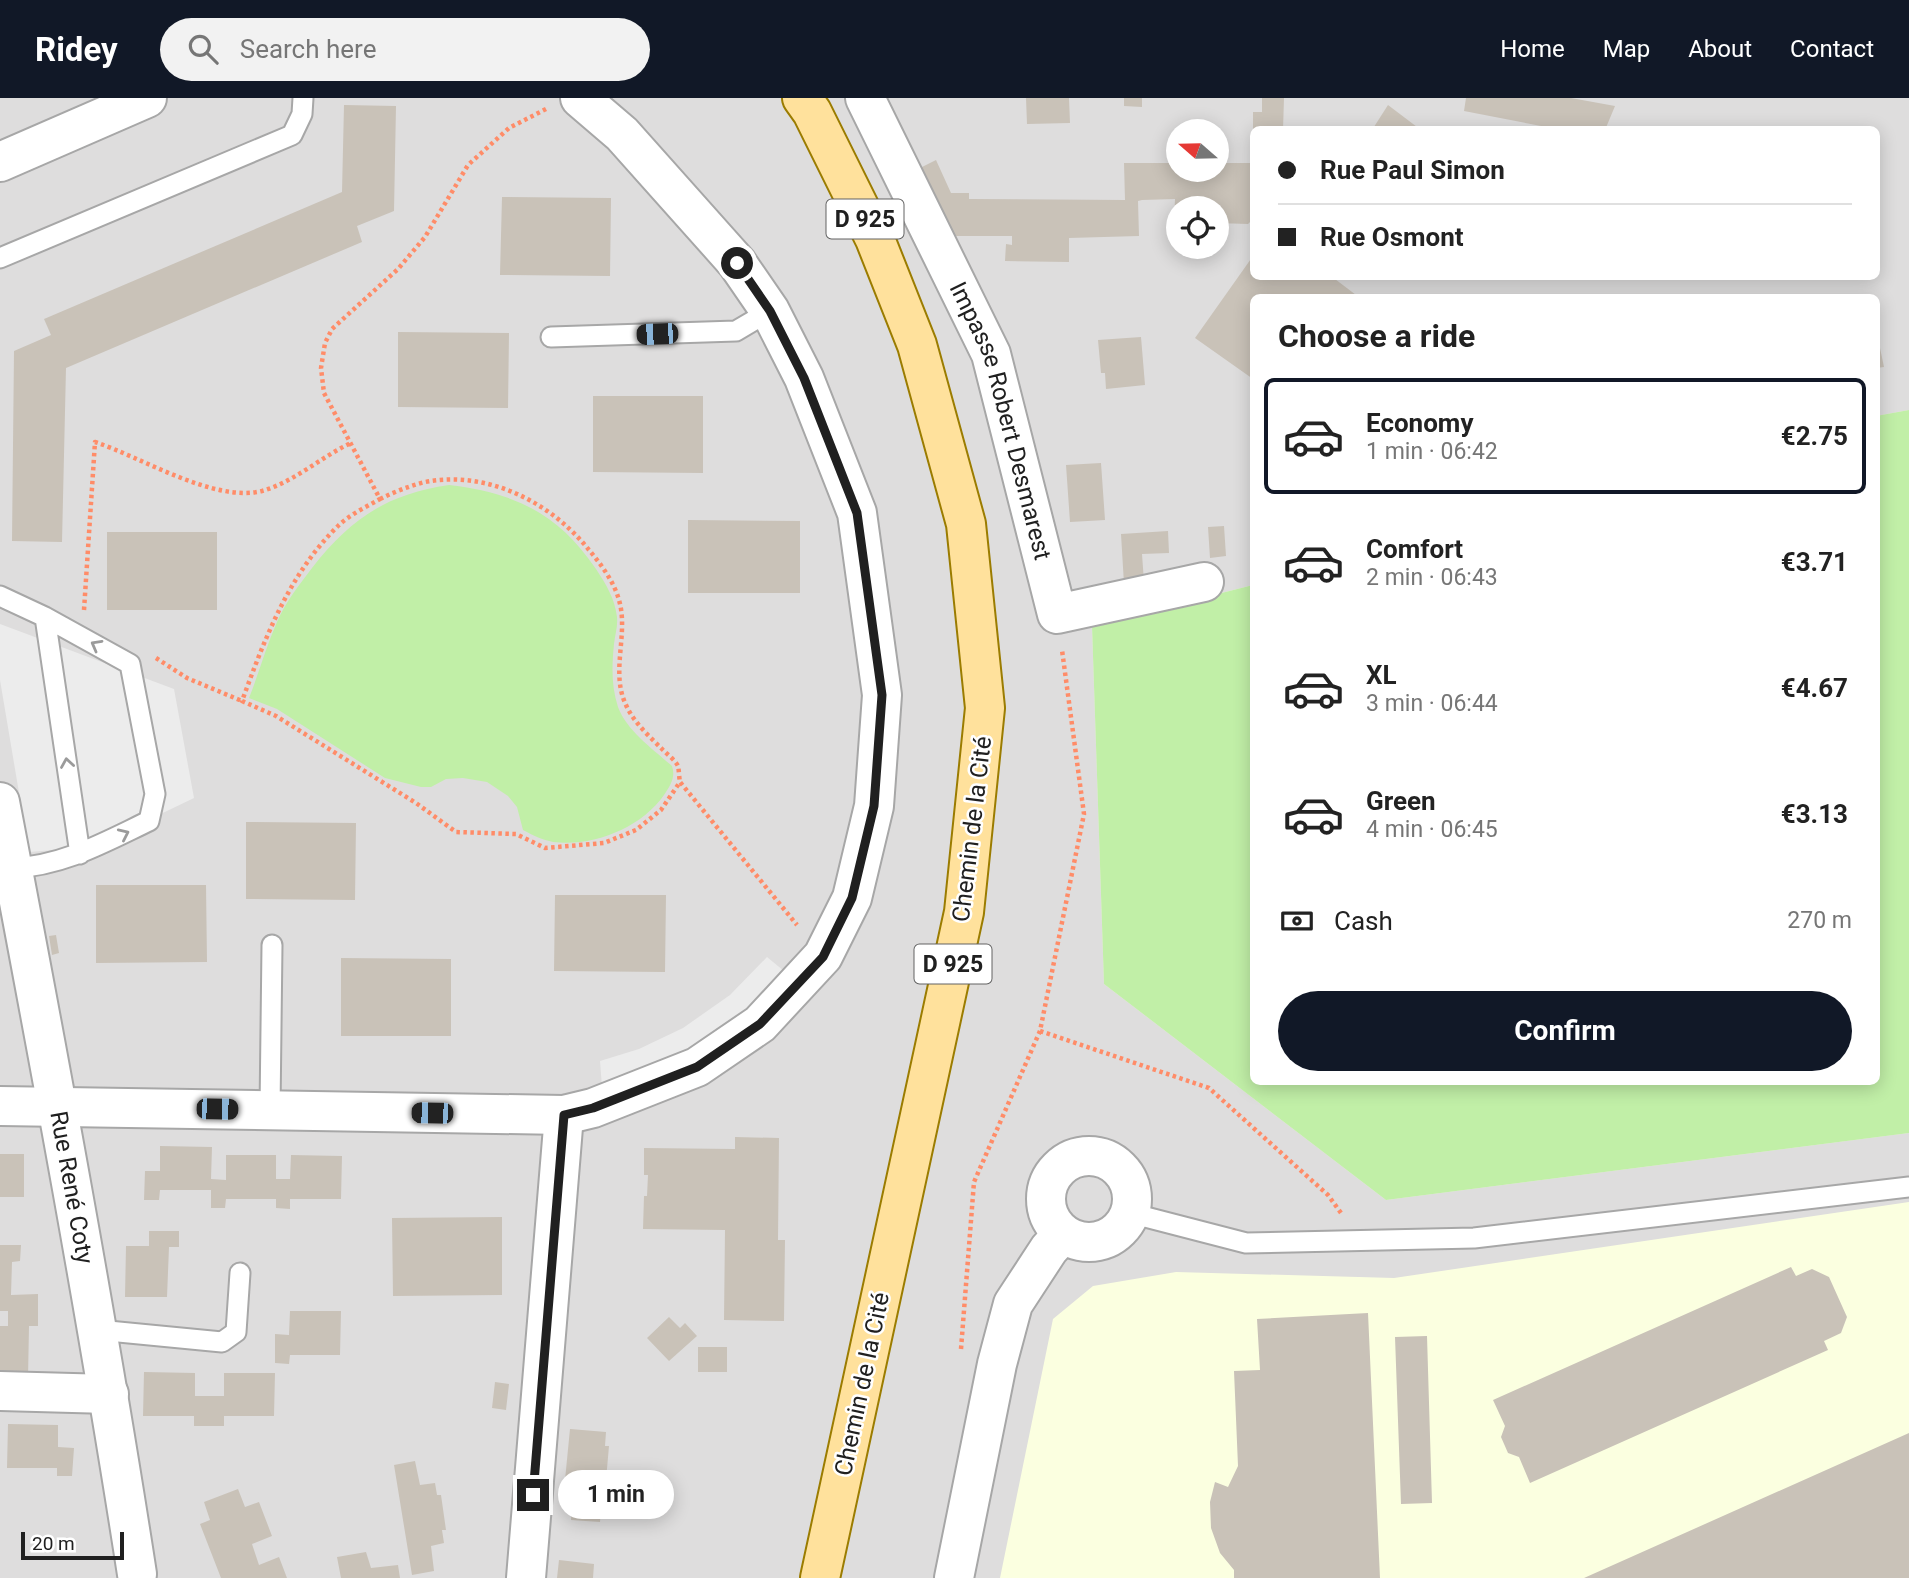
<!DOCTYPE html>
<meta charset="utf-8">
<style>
body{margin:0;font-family:Roboto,sans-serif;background:#f2f2f2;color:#222;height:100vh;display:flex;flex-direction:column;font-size:26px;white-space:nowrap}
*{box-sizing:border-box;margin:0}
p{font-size:23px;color:#767676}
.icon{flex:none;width:38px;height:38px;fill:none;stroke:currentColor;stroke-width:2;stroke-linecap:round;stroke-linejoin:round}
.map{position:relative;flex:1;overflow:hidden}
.drawer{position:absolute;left:1250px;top:196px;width:630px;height:791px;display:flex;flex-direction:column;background:#fff;border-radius:10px;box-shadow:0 4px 18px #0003}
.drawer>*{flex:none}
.guide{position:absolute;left:1250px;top:28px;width:630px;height:154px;border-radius:10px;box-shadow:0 4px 18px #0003;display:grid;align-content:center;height:154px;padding:0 28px;background:#fff}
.needle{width:46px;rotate:290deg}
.fabs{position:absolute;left:1166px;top:21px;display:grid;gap:14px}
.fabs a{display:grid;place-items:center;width:63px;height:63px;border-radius:50%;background:#fff;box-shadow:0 4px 18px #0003;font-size:35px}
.scale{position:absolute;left:21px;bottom:18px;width:103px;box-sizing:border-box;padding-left:7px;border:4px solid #202020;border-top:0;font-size:19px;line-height:24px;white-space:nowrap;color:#202020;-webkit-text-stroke:5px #fff;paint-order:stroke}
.end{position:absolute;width:32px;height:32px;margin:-16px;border:9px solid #202020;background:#fff;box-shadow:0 0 0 4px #fff}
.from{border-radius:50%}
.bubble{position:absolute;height:49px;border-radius:24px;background:#fff;box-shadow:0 4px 18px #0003;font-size:23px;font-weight:700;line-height:49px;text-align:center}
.car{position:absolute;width:21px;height:42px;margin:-21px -10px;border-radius:9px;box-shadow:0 0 5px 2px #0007;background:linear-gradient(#222 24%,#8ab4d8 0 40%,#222 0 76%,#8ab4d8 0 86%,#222 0)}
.guide b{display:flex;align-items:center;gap:24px;height:66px;font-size:26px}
.guide b+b{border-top:2px solid #e0e0e0}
.guide i{width:18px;height:18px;background:#222}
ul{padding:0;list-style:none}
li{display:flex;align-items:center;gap:21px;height:116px;margin:0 14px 10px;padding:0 14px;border:4px solid transparent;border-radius:10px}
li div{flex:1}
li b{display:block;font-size:26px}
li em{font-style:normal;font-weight:700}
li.active{border-color:#111827}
li>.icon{width:63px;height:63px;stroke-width:1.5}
h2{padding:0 28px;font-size:32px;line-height:84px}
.pay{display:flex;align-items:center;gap:18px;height:77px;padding:0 28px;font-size:26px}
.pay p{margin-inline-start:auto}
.action{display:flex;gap:14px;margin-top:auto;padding:14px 28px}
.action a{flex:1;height:80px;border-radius:42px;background:#111827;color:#fff;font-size:28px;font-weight:700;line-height:80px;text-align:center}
header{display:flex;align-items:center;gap:42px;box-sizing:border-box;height:98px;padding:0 35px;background:#111827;color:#fff}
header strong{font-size:33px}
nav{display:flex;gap:38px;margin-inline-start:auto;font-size:24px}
.search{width:490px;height:63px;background:#f2f2f2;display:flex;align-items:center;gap:18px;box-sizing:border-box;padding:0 24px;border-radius:38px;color:#767676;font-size:26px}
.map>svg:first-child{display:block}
.residential{fill:#dedddd;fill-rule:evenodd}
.education{fill:#fbffe0}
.grass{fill:#c1efa7}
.parking{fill:#ececec}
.building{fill:#c9c2b8}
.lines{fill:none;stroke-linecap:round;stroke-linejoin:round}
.lane-casing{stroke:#a7a7a7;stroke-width:23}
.street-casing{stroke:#a7a7a7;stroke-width:42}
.primary-casing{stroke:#9b7c00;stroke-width:42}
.path{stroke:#ff8c68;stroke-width:4.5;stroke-dasharray:3.5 3.5;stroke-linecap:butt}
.lane{stroke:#fff;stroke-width:19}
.street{stroke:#fff;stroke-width:38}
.primary{stroke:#ffe19c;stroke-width:38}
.oneway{stroke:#9b9b9b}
.route{stroke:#202020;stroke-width:9}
.labels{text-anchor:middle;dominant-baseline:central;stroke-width:5;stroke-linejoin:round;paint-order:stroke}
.shield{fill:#fff;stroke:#636363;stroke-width:2}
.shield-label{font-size:23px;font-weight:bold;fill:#202020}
.street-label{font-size:24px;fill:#202020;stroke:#fff}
</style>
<header>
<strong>Ridey</strong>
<div class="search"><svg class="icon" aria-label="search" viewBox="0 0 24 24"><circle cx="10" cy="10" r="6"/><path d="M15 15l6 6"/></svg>Search here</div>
<nav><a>Home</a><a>Map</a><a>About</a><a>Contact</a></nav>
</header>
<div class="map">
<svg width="1909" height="1480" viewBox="0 0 1909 1480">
<rect width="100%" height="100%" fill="#f1efe5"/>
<path class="residential" d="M0,0H1909V312L1876,318V200H1253V487L1092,528L1104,886L1386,1102L1909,1035V1480H0ZM1253,32H1876V178H1253ZM1178,33H1216V72H1178ZM1178,110H1216V149H1178Z"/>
<path class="education" d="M1909,1104V1480H1000L1053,1221L1093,1188L1176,1174L1394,1180Z"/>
<path class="grass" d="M1909,312V1035L1386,1102L1104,886L1092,528L1253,487V984H1876V318Z
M449,387C515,395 558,415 596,471C606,486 615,501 617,519C618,528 615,537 614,546C612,567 611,588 618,609C627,633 653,651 672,668C676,679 670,688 664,697C641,730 593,749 553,744C543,742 532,737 523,732L517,709L508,698L487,684L463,680L446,681L431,689H421L385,680L277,611L249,600C259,575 266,549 277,524C285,505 299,487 312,470C350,421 387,396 449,387Z"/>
<path class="parking" d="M0,526L174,591L194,700L92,749L29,754L0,582Z
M767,859L790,878L710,946L602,989L600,963L639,951L683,930L730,897Z"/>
<path class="building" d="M1026,0H1069L1070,25L1027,26Z
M1124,0H1142V9L1124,8Z
M1262,0H1284L1283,32H1253V14H1262Z
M1466,0H1571L1615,8L1605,32H1562L1464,13Z
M344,7L396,8L394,113L357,128L362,144L66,270L62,444L12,443L14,253L51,237L44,221L342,94Z
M1388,7L1421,32H1372Z
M936,62L951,95H969V101L1125,102L1124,65H1170L1169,67H1178V72H1216V65H1253V121L1248,126L1216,125V110H1178V122H1174L1175,101L1142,102L1138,103L1139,138L1069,140V164L1005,163L1006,146L1012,147V138H949L916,72Z
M502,99L611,100L610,178L500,177Z
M1253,158V178H1331L1360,200H1253V281L1195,240Z
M1876,231L1884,269L1876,270Z
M398,234L509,235L508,310L398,309Z
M1141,239L1145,287L1106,291L1105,275H1101L1098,242Z
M593,298H703V375L593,374Z
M1101,365L1105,422L1070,424L1066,367Z
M688,422L800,423V495H688Z
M1224,428L1226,458L1210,460L1208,429Z
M1168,433L1169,455L1142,456L1144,484L1124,486L1121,436Z
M107,434H217V512H107Z
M246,724L356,725L355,802L246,801Z
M96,787H206L207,864L96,865Z
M555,797H666L665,874L554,873Z
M56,837L59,855L52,857L49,838Z
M341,860L451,861V938H341Z
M735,1039L779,1040L778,1142H785L784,1223L724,1222L725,1132L643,1131L644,1098H647L648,1077H644V1050L735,1051Z
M160,1048L212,1049L211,1081L226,1082V1057H276V1081H290L291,1057L342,1058L341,1101H290V1111L276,1110V1101H226L225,1110H211V1092H160L159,1102H144L145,1073H160Z
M0,1056H24V1099H0Z
M502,1119V1197L393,1198L392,1120Z
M149,1133H179V1149H169L167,1199H125L126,1148H149Z
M0,1147H21L20,1163L12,1164L11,1197L38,1196V1228H29L28,1280L0,1279V1228H8V1213H0Z
M1791,1169L1796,1178L1812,1171L1829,1179L1847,1219L1841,1235L1824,1243L1828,1252L1530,1385L1519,1359L1508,1355L1501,1339L1505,1328L1493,1302Z
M290,1213H341L340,1257H290L289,1266L275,1265V1236L289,1237Z
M1368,1215L1380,1480H1234V1472L1220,1455L1211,1430L1210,1404L1215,1384L1228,1389L1238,1368L1234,1273L1260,1272L1257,1221Z
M669,1219L680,1230L685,1225L697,1238L669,1263L647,1240Z
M1427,1238L1432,1405L1401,1406L1395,1239Z
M698,1249H727V1274H698Z
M144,1274L195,1275V1298H224V1275H275L274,1318H224V1328H194V1318H143Z
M495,1284L509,1286L506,1312L492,1310Z
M8,1326L58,1327V1349L74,1350L72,1378H57V1370H7Z
M570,1331L606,1334L605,1348H609L606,1382H602L601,1395L564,1392Z
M1909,1335V1480H1584Z
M415,1363L420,1387L435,1385L437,1397H441L446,1432H442L444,1445L431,1448L434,1473L412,1477L394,1367Z
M238,1391L245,1409L259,1404L272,1438L252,1446L259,1467L279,1459L287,1480H221L200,1426L210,1422L204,1404Z
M572,1408L601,1410L600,1424L571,1422Z
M366,1454L371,1470L398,1467L400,1480H341L337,1459Z
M559,1462L594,1466L593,1480H557Z"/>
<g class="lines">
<g class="lane-casing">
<path id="lane" d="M0,160L292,37L302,16L303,0
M551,239L736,233L770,213
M0,498L45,519L130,566L155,696L149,723C105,744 63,768 13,770
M45,519L80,756
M270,1012L272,847
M1130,1115L1246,1145L1474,1140L1909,1089
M98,1232L222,1244L236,1234L240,1175"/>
</g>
<g class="street-casing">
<g id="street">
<path id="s1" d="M865,0L991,256L1057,516L1204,484"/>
<path d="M0,64L147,0"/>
<path id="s2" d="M0,704C49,961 97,1218 137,1476"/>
<path d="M0,1008L564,1017L593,1010L697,969L760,926L823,858L852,800L874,708L882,597L857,415L804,280L770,213L737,165L622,36L580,0"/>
<circle cx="1089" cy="1101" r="43"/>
<path d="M0,1293L109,1296"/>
<path d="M526,1480L564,1017"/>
<path d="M954,1480L997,1266L1013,1206L1049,1151L1063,1136"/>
</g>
</g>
<g class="primary-casing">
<path id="primary" d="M802,0L812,14L875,141L917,247L966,426L985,610L964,814L820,1480"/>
</g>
<path class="path" d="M546,11L509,30L468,67L425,139L398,171L332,231L325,245L321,270L324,295L380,401C366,409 349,417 338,428C289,476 265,540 242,603L276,618L416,705L456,734L516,736L545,750L604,745L636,732L661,712L680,684L797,827
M380,401C394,394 409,388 425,384C487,372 551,404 589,452C601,466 614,484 619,502C629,536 610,574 626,607C634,625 650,639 663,652C668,657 675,662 678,668C679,672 679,679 680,684
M84,512L95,344C141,359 214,405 262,393C294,384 321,359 351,345
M156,560L187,580L242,603
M1040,933L1209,990L1328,1097L1341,1115
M961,1251L974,1084L1040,933L1084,716L1062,552"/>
<use href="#lane" class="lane"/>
<use href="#street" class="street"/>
<use href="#primary" class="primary"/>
</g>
<defs><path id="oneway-chevron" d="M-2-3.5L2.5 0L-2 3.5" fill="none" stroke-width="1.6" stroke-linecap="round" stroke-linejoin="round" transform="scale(1.75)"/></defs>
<g class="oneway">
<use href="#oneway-chevron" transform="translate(96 547) rotate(-151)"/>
<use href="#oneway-chevron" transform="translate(67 665) rotate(-99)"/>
<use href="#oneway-chevron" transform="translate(124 736) rotate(-25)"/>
</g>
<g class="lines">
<path class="route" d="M533,1397L564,1017L593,1010L697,969L760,926L823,859L852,800L874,708L882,597L857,415L804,280L770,213L737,165"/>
</g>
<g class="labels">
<g class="shield">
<rect x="826.5" y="101.5" width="77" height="39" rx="5"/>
<rect x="914.5" y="846.5" width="77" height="39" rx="5"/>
</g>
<g class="shield-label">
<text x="865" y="121">D 925</text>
<text x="953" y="866">D 925</text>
</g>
<g class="street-label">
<text stroke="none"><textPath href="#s1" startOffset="352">Impasse Robert Desmarest</textPath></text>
<text transform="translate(972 731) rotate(-83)">Chemin de la Cité</text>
<text stroke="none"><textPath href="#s2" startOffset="392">Rue René Coty</textPath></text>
<text transform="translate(862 1286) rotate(-78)">Chemin de la Cité</text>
</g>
</g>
</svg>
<div class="fabs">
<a><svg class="needle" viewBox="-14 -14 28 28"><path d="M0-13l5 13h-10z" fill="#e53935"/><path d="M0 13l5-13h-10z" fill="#767676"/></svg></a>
<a><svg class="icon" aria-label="locate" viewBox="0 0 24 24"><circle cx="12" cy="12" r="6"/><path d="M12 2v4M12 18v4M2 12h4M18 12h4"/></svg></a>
</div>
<div class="scale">20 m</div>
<i class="end from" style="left:737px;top:165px"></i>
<i class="end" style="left:533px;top:1397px"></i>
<div class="bubble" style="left:558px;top:1372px;width:116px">1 min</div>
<i class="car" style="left:657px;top:236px;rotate:268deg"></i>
<i class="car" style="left:217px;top:1011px;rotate:91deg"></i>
<i class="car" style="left:432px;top:1015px;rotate:271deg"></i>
<div class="guide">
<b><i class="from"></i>Rue Paul Simon</b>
<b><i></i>Rue Osmont</b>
</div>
<section class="drawer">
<h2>Choose a ride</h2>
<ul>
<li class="active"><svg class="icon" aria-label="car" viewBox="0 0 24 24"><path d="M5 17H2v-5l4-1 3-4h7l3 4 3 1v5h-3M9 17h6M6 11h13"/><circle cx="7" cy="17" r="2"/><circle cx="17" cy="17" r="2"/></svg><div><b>Economy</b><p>1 min · 06:42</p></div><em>€2.75</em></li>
<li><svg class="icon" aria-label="car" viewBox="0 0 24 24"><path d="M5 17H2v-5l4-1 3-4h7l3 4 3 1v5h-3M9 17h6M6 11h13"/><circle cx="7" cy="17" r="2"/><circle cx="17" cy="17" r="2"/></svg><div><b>Comfort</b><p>2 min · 06:43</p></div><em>€3.71</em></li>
<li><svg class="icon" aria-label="car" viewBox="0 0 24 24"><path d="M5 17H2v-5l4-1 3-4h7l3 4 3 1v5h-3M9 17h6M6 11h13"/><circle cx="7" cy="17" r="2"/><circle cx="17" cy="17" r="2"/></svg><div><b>XL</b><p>3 min · 06:44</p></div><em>€4.67</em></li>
<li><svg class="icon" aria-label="car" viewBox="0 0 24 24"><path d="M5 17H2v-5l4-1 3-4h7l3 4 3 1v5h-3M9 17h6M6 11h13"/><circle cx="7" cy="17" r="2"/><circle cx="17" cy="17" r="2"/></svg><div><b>Green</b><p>4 min · 06:45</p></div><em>€3.13</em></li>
</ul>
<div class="pay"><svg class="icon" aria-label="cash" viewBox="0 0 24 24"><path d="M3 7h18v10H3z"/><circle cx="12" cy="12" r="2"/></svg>Cash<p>270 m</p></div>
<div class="action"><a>Confirm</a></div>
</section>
</div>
